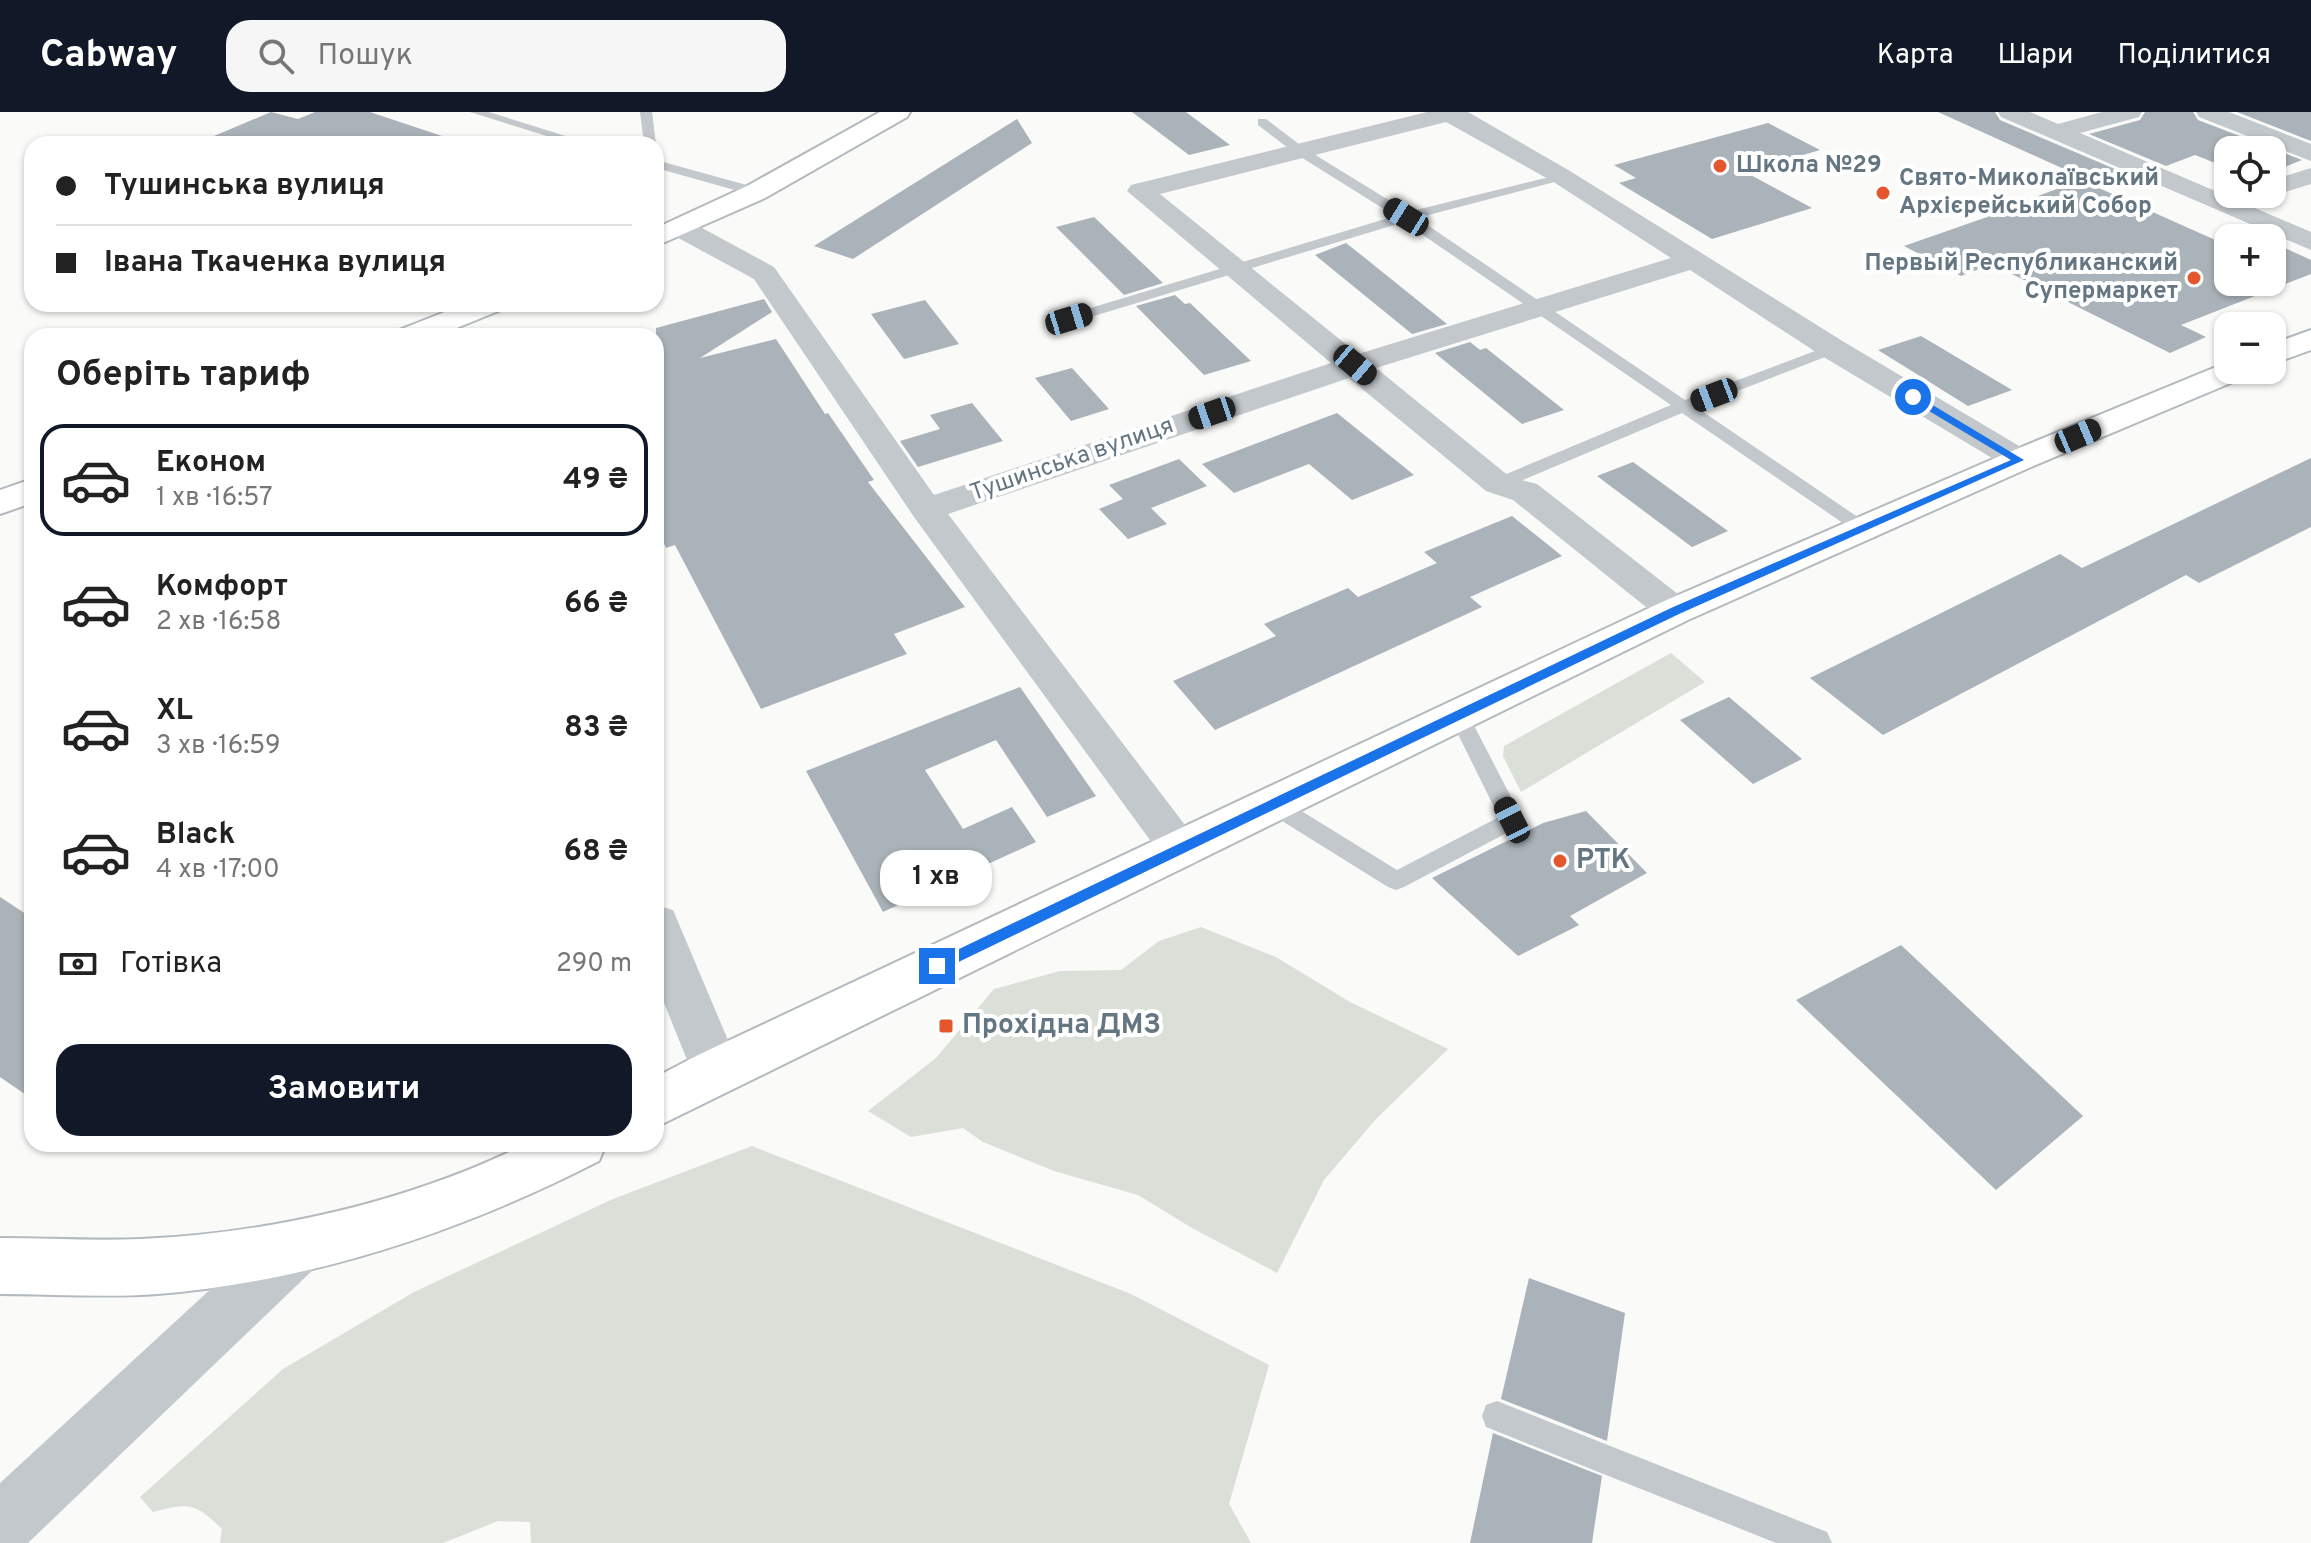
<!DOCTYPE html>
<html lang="uk">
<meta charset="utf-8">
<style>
body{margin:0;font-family:Overpass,sans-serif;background:#f6f6f6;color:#222;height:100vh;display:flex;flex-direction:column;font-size:30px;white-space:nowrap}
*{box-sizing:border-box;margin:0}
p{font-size:26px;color:#767676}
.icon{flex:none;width:44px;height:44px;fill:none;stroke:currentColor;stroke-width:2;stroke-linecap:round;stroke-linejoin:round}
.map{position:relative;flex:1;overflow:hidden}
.sheet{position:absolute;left:24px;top:216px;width:640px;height:824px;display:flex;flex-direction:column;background:#fff;border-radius:24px;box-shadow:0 2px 6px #0004}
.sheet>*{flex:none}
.guide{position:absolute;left:24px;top:24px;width:640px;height:176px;border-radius:24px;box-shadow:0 2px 6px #0004;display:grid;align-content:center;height:176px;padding:0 32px;background:#fff}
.buttons{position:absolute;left:2214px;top:24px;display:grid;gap:16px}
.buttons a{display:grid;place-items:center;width:72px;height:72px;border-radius:16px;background:#fff;box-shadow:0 2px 6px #0004;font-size:40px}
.end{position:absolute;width:36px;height:36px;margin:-18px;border:10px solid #1a73e8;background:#fff;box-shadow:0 0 0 4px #fff}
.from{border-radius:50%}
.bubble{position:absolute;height:56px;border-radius:24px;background:#fff;box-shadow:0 2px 6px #0004;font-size:26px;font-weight:700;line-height:56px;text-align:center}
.car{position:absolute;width:24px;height:48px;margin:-24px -12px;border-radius:10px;box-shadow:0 0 6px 2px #0007;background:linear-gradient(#222 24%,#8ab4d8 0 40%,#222 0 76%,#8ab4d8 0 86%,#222 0)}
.guide b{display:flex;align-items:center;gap:28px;height:76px;font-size:30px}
.guide b+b{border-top:2px solid #e0e0e0}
.guide i{width:20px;height:20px;background:#222}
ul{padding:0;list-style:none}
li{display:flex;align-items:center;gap:24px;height:112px;margin:0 16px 12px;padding:0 16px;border:4px solid transparent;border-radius:24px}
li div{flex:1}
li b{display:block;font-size:30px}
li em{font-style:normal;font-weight:700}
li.active{border-color:#111827}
li>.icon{width:72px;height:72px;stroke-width:1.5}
h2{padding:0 32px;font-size:36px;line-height:96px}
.pay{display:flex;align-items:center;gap:20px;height:88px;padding:0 32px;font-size:30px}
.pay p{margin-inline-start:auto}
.primary-button{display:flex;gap:16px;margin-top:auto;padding:16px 32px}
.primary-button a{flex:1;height:92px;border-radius:24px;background:#111827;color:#fff;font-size:32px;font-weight:700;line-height:92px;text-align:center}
header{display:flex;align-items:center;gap:48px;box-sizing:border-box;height:112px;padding:0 40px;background:#111827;color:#fff}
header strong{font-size:38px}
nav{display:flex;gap:44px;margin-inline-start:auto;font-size:28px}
.search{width:560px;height:72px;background:#f6f6f6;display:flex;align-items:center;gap:20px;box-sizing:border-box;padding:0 28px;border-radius:24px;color:#767676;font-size:30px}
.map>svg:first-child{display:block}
.green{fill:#dadfd7}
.building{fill:#aab3b9}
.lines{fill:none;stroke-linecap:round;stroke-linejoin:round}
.secondary-casing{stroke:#b3babf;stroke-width:4}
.lane{fill:#c3c8cc;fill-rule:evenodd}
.street{fill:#c3c8cc;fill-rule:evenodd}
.secondary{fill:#fff;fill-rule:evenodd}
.route{fill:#1a73e8}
.poi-dot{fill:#e4572e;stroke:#fff;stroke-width:3}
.labels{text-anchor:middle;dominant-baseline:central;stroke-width:8;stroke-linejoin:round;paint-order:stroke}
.far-poi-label{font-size:24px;font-weight:bold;fill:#657683;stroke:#fff;text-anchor:start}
.far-street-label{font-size:24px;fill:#657683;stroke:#fff}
.poi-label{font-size:28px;font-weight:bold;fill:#657683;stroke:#fff;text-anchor:start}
</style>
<header>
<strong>Cabway</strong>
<div class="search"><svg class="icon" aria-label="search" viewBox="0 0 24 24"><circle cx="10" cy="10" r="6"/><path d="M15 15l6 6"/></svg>Пошук</div>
<nav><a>Карта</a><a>Шари</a><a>Поділитися</a></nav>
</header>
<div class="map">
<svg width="2311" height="1431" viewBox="0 0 2311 1431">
<rect width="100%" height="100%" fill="#fafaf8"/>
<path class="green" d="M1671,541L1705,570L1521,680L1503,644L1504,634Z
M1201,815L1276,845L1350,890L1448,937L1376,1007L1324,1068L1277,1161L1192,1116L1138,1083L1054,1059L983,1030L963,1016L911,1025L868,999L936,946L994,877L1060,859L1121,858L1159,829Z
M752,1034L1131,1182L1269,1253L1229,1392L1251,1431H531L530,1410L498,1409L443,1431H220L222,1417C196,1391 188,1390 153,1400L140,1385L283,1257L414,1180L613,1087Z"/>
<path class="building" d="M271,0L298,7L315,0H370L448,26L447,32H195Z
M1132,0H1186L1230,33L1189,43Z
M1938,0H1995L2000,8L2136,66L2108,77Z
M2145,0H2193L2198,8L2302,48L2272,60V38H2228V56L2195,43L2166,54L2089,22L2140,8Z
M2237,0H2311V29Z
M1017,7L1032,31L853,147L814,134Z
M1768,11L1820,38L1745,60L1812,96L1712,127L1619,71L1636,66L1614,53Z
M2081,68L2222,131L2228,129V170H2272V130L2311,148V162L2181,213L2206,225L2170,241L1992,152L1961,164L1904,134L2033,89L2030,87Z
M1094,105L1163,171L1124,183L1056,115Z
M1346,131L1365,146L1447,212L1412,222L1315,143Z
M1175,183L1185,192L1190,191L1251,249L1204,263L1136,194Z
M764,187L772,200L700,246L776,227L825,302L828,301L874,368L868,370L965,495L894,522L907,542L761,597L675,433L666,436L656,414V216Z
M925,188L959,232L904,247L871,202Z
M1921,224L2012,278L1968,294L1878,238Z
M1470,230L1480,238L1486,236L1564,298L1522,312L1435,241Z
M1072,256L1109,297L1071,309L1035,266Z
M972,291L1003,329L918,355L900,329L940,317L930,303Z
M1337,301L1414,363L1352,388L1309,352L1234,381L1202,352Z
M2311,346V415L2199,471L2186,463L1883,623L1810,566L2060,442L2082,456Z
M1179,347L1207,374L1151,396L1167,412L1128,427L1099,397L1123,387L1109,373Z
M1633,350L1728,419L1692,435L1597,364Z
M1512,404L1562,444L1470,485L1482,495L1215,618L1173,569L1276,524L1264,512L1348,476L1358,485L1437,451L1424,440Z
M1020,575L1096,684L1047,705L996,628L925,658L963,717L1012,695L1036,730L883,800L806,659Z
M1729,585L1802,647L1753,672L1680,608Z
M1586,699L1647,761L1570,804L1579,813L1518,844L1432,766L1543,711Z
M0,785L32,806V987L0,965Z
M1901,833L2083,1004L1996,1078L1796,888Z
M1529,1166L1625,1201L1607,1329L1501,1287Z
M1493,1321L1602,1364L1592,1431H1470Z"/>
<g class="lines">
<g class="secondary-casing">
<path id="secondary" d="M880,0H910L907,5L765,86L656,134V116L747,74Z
M465,192H506L501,198L437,224H395L399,218Z
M2311,218V238L2272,252V232Z
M2228,250V258H2250L2245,265L2031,355L1688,508L656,1015V965L698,943L1662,490L2007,341Z
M32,367V391L0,402V378Z
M526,1032H606L599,1049C460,1120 314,1169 158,1182C106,1186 53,1182 0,1182V1126C47,1126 94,1129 141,1127C272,1121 408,1090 526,1032Z"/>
</g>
<path class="lane" d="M470,0H489L591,32H572Z
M640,0H652L656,32H644Z
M1258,7H1266L1304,36L1408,100L1566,61V67L1417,106L1685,288L1828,234H1838V240L1696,295L1868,412L1871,416L1868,420H1856L1682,301L1504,376H1492L1489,372L1492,368L1671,293L1404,110L1074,210H1064V204L1395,104L1296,42L1258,13Z
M656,48L761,77L763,80L756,84L656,56Z
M1458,595L1465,597L1468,602L1523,708L1520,714L1404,775L1396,778L1388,775L1266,699L1263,693L1266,687L1274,685L1282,687L1397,758L1499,705L1448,602L1451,597Z
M1497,1289L1827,1420L1832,1431H1776L1486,1315L1482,1304L1486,1293Z"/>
<path class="street" d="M1427,0H1468L1570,59L1844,230L2031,341L2036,348L2031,355L2019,358L2007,355L1822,244L1690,158L1376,256L1510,365L1537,372L1688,490L1694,499L1688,508L1675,512L1662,508L1513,388L1486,379L1349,266L948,402L1204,738L1198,750L1182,756L1166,750L914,405L754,167L671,122L667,116L671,110L681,108L691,110L774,155L934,383L1331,251L1127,79L1131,73ZM1446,10L1552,69L1671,146L1358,242L1160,82Z
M1998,0H2030L2058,12L2102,0H2142L2139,5L2080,21L2311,120V138L2001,5Z
M2196,0H2229L2311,32V49L2199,5Z
M2311,56V72L2272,84L2265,82H2272V68Z
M656,793L673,798L741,959L734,975L716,982L698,975L656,871Z
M297,1108L317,1116L325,1135L317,1154L28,1431H0V1371L277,1116Z"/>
<use href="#secondary" class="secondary"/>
</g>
<path class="route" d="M1909,283H1916L2024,348L1679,502L942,858H932V850L1671,496L2011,348L1909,287Z"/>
<g class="poi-dot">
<circle cx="1720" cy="54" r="8"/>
<circle cx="1883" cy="81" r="8"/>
<circle cx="2194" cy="166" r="8"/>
<circle cx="1560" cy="749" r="8"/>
<rect x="938" y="906" width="16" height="16" rx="4"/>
</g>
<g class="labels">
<g class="far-poi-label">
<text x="1736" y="54">Школа №29</text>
<text x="1899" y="67">Свято-Миколаївський<tspan x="1899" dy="28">Архієрейський Собор</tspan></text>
<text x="2178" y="152" text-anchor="end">Первый Республиканский<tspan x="2178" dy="28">Супермаркет</tspan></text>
</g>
<g class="far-street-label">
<text transform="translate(1072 348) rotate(-19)">Тушинська вулиця</text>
</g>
<g class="poi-label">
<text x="1576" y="749">РТК</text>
<text x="962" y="914">Прохідна ДМЗ</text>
</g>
</g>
</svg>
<div class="buttons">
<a><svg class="icon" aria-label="locate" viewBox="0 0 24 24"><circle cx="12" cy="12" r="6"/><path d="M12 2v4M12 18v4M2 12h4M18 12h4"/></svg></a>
<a>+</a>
<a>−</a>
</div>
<i class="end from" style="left:1913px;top:285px"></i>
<i class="end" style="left:937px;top:854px"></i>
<div class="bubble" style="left:880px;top:738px;width:112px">1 хв</div>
<i class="car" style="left:1406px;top:105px;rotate:302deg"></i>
<i class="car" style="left:1069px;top:207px;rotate:73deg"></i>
<i class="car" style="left:1355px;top:253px;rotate:130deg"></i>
<i class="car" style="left:1714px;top:283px;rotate:249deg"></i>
<i class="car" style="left:1212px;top:301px;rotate:251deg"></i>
<i class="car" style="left:2078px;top:324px;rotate:67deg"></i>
<i class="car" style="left:1512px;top:708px;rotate:333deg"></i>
<div class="guide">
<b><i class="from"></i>Тушинська вулиця</b>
<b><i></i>Івана Ткаченка вулиця</b>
</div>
<section class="sheet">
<h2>Оберіть тариф</h2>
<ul>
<li class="active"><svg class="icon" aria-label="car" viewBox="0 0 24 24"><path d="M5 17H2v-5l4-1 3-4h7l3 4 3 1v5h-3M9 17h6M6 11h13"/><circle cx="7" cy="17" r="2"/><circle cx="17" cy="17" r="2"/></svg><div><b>Економ</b><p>1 хв · 16:57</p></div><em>49 ₴</em></li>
<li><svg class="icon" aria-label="car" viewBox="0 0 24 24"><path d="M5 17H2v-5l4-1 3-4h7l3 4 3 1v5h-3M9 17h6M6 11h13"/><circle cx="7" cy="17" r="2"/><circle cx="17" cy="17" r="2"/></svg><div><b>Комфорт</b><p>2 хв · 16:58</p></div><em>66 ₴</em></li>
<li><svg class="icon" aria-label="car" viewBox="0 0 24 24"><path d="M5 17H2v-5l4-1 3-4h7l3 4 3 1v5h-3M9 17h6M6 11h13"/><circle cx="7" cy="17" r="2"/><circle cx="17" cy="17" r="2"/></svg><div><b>XL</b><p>3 хв · 16:59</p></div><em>83 ₴</em></li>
<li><svg class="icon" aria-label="car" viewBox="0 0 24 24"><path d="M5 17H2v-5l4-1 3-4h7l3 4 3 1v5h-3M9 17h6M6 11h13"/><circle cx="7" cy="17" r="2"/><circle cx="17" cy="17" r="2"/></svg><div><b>Black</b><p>4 хв · 17:00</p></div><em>68 ₴</em></li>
</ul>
<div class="pay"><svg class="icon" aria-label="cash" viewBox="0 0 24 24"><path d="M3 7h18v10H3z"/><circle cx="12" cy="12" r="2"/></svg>Готівка<p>290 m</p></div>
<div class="primary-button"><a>Замовити</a></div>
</section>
</div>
